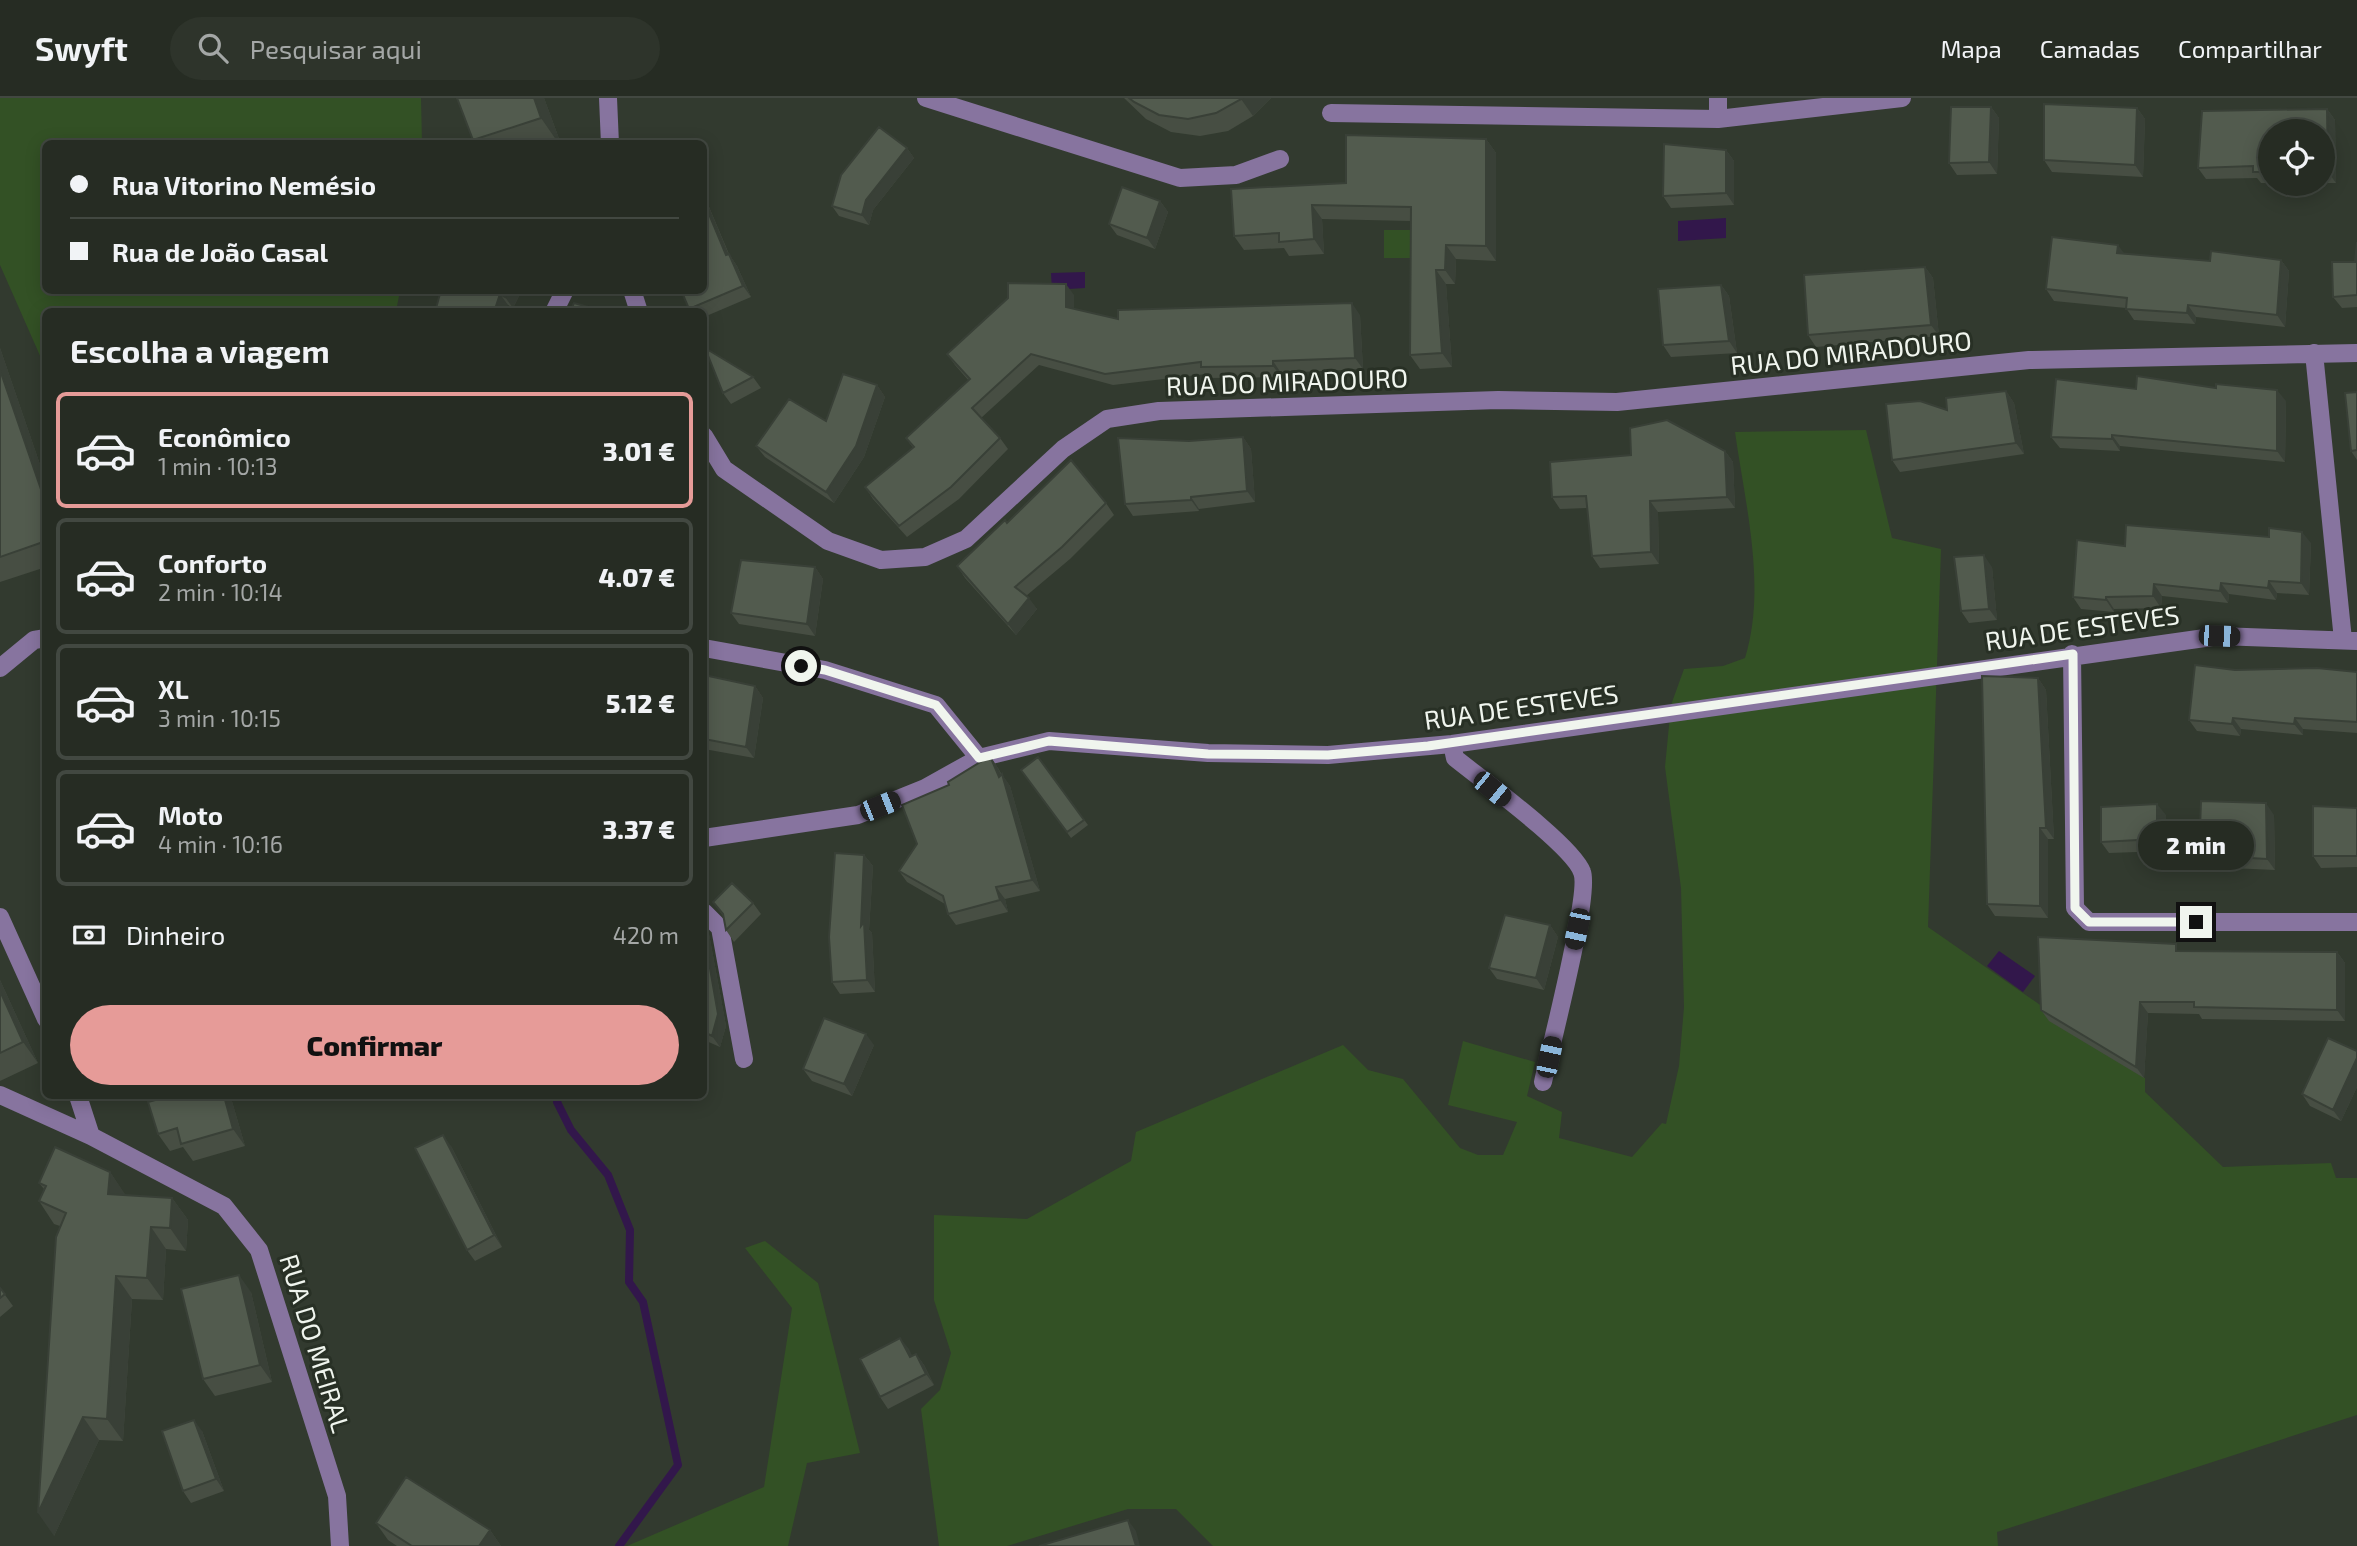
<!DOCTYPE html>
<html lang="pt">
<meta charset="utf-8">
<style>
body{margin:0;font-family:"Exo 2",sans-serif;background:#2e342b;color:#f1f3f6;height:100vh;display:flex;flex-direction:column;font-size:26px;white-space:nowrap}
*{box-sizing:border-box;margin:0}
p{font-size:23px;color:#a4a7a6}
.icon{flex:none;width:38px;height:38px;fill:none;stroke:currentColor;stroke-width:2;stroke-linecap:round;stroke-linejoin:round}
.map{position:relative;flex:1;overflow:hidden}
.side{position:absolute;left:42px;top:210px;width:665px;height:791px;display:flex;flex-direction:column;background:#262c23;border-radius:10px;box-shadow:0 4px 18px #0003,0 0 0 2px #424841}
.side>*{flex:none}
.top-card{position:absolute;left:42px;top:42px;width:665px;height:154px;border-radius:10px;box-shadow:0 4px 18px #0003,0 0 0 2px #424841;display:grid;align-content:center;height:154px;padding:0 28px;background:#262c23}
.buttons{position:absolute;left:2258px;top:21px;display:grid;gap:14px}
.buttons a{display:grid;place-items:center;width:77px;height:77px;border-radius:50%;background:#262c23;box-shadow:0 4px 18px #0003,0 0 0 2px #424841;font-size:35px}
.end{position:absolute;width:32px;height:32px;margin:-16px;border:9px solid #f0f5ee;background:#111;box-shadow:0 0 0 4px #111}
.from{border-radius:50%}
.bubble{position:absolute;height:49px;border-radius:24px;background:#262c23;box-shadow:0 4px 18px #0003,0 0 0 2px #424841;font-size:23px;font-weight:800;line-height:49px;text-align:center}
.car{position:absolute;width:21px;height:42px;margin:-21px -10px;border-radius:9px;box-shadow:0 0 5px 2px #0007;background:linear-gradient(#222 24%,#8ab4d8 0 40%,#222 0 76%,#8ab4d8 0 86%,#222 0)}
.top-card b{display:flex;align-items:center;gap:24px;height:66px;font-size:26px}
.top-card b+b{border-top:2px solid #424841}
.top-card i{width:18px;height:18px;background:#f1f3f6}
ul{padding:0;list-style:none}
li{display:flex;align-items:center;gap:21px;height:116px;margin:0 14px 10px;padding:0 14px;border:4px solid #424841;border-radius:10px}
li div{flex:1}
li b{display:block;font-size:26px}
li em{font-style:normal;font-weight:800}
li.active{border-color:#e69b98}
li>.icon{width:63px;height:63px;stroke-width:1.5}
h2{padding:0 28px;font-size:32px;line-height:84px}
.pay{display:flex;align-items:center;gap:18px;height:77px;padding:0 28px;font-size:26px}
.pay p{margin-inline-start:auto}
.cta{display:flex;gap:14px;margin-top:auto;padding:14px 28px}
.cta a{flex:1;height:80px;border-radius:42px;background:#e69b98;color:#111;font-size:28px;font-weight:800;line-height:80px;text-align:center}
header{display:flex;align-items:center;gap:42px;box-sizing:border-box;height:98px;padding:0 35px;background:#262c23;border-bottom:2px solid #424841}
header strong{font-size:33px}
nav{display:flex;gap:38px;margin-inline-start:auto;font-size:24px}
.search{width:490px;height:63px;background:#2e342b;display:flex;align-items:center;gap:18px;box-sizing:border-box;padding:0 24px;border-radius:38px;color:#a4a7a6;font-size:26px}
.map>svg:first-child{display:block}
.green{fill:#335125}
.water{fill:#32174b}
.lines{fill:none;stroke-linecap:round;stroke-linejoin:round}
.stream{stroke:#32174b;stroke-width:8}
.minor{stroke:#87749f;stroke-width:18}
.wall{fill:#474e43}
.shaded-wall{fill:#394037}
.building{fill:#525b4e;stroke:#394037;stroke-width:2}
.route{stroke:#f0f5ee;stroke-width:9}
.labels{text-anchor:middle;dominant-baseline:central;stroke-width:6;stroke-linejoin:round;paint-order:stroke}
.street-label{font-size:26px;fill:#f0f5ee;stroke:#283025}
</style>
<header>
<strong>Swyft</strong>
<div class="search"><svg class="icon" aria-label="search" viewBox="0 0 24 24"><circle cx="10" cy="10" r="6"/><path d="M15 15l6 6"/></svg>Pesquisar aqui</div>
<nav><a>Mapa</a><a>Camadas</a><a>Compartilhar</a></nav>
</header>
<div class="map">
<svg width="2357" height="1448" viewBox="0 0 2357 1448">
<rect width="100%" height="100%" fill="#323a2f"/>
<path class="green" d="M0,0H421L422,45L46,46V192L400,193L396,213L46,214L45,269L0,167Z
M1384,132H1410L1411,160H1384Z
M1866,332L1892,440L1941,451L1928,829L2145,980V994L2223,1069L2331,1065L2336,1080H2357V1317L1997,1434L1998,1448H1213L1176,1411H1128L1007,1448H939L921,1311L940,1292L951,1255L934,1202V1117L1027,1121L1131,1063L1136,1034L1343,947L1368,972L1403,981L1460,1050L1478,1057H1503L1517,1024L1448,1007L1463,943L1535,964L1527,998L1562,1014L1559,1040L1632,1059L1662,1025L1666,1026L1679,968L1684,909L1681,790L1665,669L1671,607L1684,571L1723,568L1745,560C1767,489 1745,406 1735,334Z
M765,1143L818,1185L860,1355L807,1365L788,1448H627L764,1389L792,1210L745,1150Z"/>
<path class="water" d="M1726,120V140L1678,143V123Z
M1085,174V190L1052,192L1051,175Z
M1999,853L2035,878L2023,894L1987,868Z"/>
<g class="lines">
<path class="stream" d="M559,998L557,1004L571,1032L608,1077L630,1132L629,1184L643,1204L678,1367L619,1448"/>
<path class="minor" d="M608,0L610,46
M926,0L1180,80L1236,77L1280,61
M1331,15L1718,21L1902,0
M1718,21V0
M632,192L639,214
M554,214L565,192
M2314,255L2343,542
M704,338L724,371L828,443L881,462L925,459L966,441L1063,351L1107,321L1159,313L1498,302L1617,304L2029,262L2357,255
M704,550L825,572L936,607L979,660
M2072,556L2075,810L2089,824H2357
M0,570L34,542L46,540
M1452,646L1455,660C1481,681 1573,748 1582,774C1591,795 1550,951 1543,984
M704,740L858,717L925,690L979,660L1049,643L1208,655L1328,657L1452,646L2219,538L2357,543
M704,814L720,830L744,961
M0,819L46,921
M0,997L91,1038L224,1108L259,1152L337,1398L340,1448
M78,998L91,1038"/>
</g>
<path class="wall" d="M544,0L561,46H475L473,42Z
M1124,0H1271L1253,18L1228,33L1200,38L1171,34L1146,21Z
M1991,9L1999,20L1997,76L1957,77L1949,65Z
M2137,10L2145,21L2143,79L2052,74L2044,62Z
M2327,11L2335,22L2336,85H2322V33H2270V85H2261L2257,80L2206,81L2198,70L2202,13Z
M1486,41L1496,55V163L1456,161L1455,186H1446L1452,269L1420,271L1410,257L1411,123L1322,121L1324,156L1289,158L1284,150L1244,152L1234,138L1346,85Z
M907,50L914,60L873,112L869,127L839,118L832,108Z
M1726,52L1734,63V107L1671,110L1663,98Z
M704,97L729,156L737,168L751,199L704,219V214H690L689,211Z
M1160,103L1168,114L1155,151L1117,137L1109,126Z
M2357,144V209L2342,210L2333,199L2355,164Z
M2124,156L2210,163L2281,162L2289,173L2285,229L2196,219L2195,226L2134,222L2126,210L2054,203L2046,191Z
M1925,169L1933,180L1939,238L1816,249L1808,237Z
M1721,187L1729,198L1737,255L1671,259L1663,247Z
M441,192H522L513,210L508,207Z
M1074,197V211L1118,221L1360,217L1363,271L1281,275V279L1209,280L1206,276L1113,287L1039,267L981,320L1000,340L1008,351L959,401L907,439L873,401L865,389L913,350L906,340L969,283L955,267L947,256Z
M0,250L46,384V469L0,484Z
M753,279L761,290L731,306L723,295Z
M877,287L885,299L864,359L834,405L765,359L756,348L826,323Z
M2136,291L2286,303L2285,364L2120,348V353L2060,350L2051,339Z
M2006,293L2014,305L2024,356L1900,374L1892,362L1947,312Z
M2357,294V362L2351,353Z
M1243,339L1251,351L1255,404L1199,411V413L1133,418L1125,406L1189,343Z
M1725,353L1733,364L1735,410L1658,414L1659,466L1600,470L1592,458L1587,410L1560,411L1552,399Z
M1106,405L1114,417L1070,461L1026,498L1037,511L1016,537L965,480L957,468L1007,425Z
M2311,445L2309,497L2277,495L2276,502L2229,496L2228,505L2162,498L2161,510L2114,511V514L2081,511L2073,499L2125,448Z
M815,469L823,481L815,538L739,526L731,515Z
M1992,469L1997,522L1969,525L1961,513Z
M2235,572L2357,574V635L2303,631V637L2241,631L2240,638L2197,633L2189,622Z
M704,577L755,588L763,600L754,660L704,651Z
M2038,580L2046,592L2054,741H2048V820L1995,818L1987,806Z
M990,658L998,670L1002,677L1010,688L1040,793L1005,801L1008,814L956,827L948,816L945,806L907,784L899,773L917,746L949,687Z
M1038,659L1088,727L1071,740L1021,672Z
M2357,710V769L2321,770L2313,758Z
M2166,717L2165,753L2109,755L2101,744Z
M2274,717L2275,772L2208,769L2199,757Z
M864,757L873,768L869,832L872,835L875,894L840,896L832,884Z
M713,804L753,805L761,816L734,844L726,832L723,818Z
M704,827L709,836L726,928L720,949L704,942Z
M1550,827L1558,839L1544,892L1497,881L1489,870Z
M2181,853L2337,854L2345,865V923L2202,921L2199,916L2148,915L2144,980L2049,923L2041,912Z
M0,882L38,965L0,983Z
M874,947L852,998L812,983L803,971Z
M2357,953V989L2341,1023L2310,1008L2302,996Z
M231,1000L245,1048L193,1063L183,1049L170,1053L158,1036Z
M451,1048L502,1149L475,1163L467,1152Z
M110,1074L125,1097L172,1100L188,1122L186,1153L166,1151L163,1202L132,1201L123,1343L99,1342L54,1438L60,1128L54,1126L39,1103L44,1091L39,1085Z
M0,1190L13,1208L0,1219Z
M251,1194L272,1284L215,1298L203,1281Z
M900,1240L912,1258L916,1256L924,1267L934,1287L888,1311L880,1299Z
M202,1333L224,1393L191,1405L183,1393Z
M376,1425L490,1432L501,1448H397L388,1442Z"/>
<path class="shaded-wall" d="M534,0H544L561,46H559L541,20Z
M1243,0H1271L1253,18L1241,1Z
M1991,9L1999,20L1997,76L1989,64Z
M2137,10L2145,21L2143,79L2135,67Z
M2327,11L2335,22L2336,85L2328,74Z
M1486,41L1496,55V163L1486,148Z
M907,50L914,60L873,112L869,127L862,117L866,102Z
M1726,52L1734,63V107L1726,95Z
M704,97L734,169L726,157L704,104Z
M1160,103L1168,114L1155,151L1147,140Z
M1312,107L1322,121L1324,156L1314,141Z
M1446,147L1456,161L1455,186L1445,172Z
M2118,147L2126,158L2117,155Z
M729,156L737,168L751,199L743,188Z
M2281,162L2289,173L2285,229L2277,217Z
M1925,169L1933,180L1939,238L1931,227Z
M1436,172L1446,186L1452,269L1442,255Z
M1066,186L1074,197V221L1066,209Z
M1721,187L1729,198L1737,255L1729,243Z
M508,192H522L513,210L505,199Z
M500,196L508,207L506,214H494Z
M1352,205L1360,217L1363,271L1355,260Z
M2188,207L2196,219L2195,226L2187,215Z
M0,250L46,384V406L0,272Z
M1273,263L1281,275V279L1273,268Z
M877,287L885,299L864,359L834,405L826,394Z
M2277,292L2286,303L2285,364L2277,353Z
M2006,293L2014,305L2024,356L2016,345Z
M2112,337L2120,348V353L2112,341Z
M1243,339L1251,351L1255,404L1247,393Z
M1725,353L1733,364L1735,410L1727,399Z
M1191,399L1199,411V413L1191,402Z
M1650,403L1658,414L1659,466L1651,454Z
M2302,434L2311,445L2309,497L2301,485Z
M1984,457L1992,469L1997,522L1989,511Z
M815,469L823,481L815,538L807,526Z
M2269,483L2277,495L2276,502L2268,490Z
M2221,485L2229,496L2228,505L2220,493Z
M2154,486L2162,498L2161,510L2153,498Z
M2106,499L2114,511V514L2106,502Z
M1029,500L1037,511L1016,537L1008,526Z
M2038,580L2046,592L2054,741L2046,730Z
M755,588L763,600L754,660L746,649Z
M2233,620L2241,631L2240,638L2232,626Z
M2295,620L2303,631V637L2294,626Z
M990,658L998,670L1004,683L1002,676L1010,688L1040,793L1032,782L999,679Z
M2266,705L2274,717L2275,772L2267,761Z
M2157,706L2166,717L2165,753L2157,741Z
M2040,730L2048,741V820L2040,808Z
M864,757L873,768L869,832L872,835L875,894L867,882L861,828Z
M996,789L1005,801L1008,814L1000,802Z
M704,827L709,836L726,928L720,949L712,938Z
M1550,827L1558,839L1544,892L1536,880Z
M2337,854L2345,865V923L2337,912Z
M0,882L38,965L23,944L0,893Z
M2140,904L2148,915L2144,980L2136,969Z
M866,936L874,947L852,998L844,986Z
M2357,960V989L2341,1023L2333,1012Z
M224,998H230L231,1000L245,1048L233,1031Z
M443,1037L451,1048L502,1149L494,1137Z
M110,1074L125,1096L123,1118L108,1096Z
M172,1100L188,1122L186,1153L170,1130Z
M151,1129L166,1151L163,1202L147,1180Z
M239,1177L251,1194L272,1284L260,1267Z
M116,1178L132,1201L123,1343L107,1321Z
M900,1240L909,1251L918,1270L910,1259Z
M916,1256L924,1267L934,1287L926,1276Z
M83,1319L99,1342L54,1438L38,1415Z
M194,1322L202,1333L224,1393L216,1381Z
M1128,1422L1136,1433L1140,1448H1136Z
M490,1432L501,1448H479Z"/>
<path class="building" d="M457,0H534L541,20L473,42Z
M1129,0H1243L1216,15L1188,21L1159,17L1134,4Z
M2044,6L2137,10L2135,67L2044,62Z
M1951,9H1991L1989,64L1949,65Z
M2327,11L2328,74H2322V33H2270V74H2253V68L2198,70L2202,13Z
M879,29L907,50L866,102L862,117L832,108L841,77Z
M1346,37L1486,41V148L1446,147L1445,172H1436L1442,255L1410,257L1411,109L1312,107L1314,141L1279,144V135L1234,138L1231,91L1346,85Z
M1664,46L1726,52V95L1663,98Z
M1122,89L1160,103L1147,140L1109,126Z
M704,104L726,157L729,156L743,188L689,211L681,192H704Z
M2052,139L2118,147L2117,155L2210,163L2211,153L2281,162L2277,217L2188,207L2187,215L2126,211L2127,200L2046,191Z
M2357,144V197L2333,199L2332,164H2355Z
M1925,169L1931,227L1808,237L1804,177Z
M1008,185L1066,186V209L1118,221V212L1352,205L1355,260L1273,263V268L1201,269V264L1105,276L1031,256L972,310L1000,340L951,389L899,428L865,389L914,349L906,340L970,281L947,256L1008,200Z
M1721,187L1729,243L1663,247L1658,191Z
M441,192H508L505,199L500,196L494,214H435Z
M574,205L602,213V214H570Z
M705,250L753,279L723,295Z
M0,272L46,406V443L0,459Z
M843,276L877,287L856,348L826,394L756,348L789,301L826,323Z
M2137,278L2216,290V286L2277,292V353L2112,337V341L2051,339L2056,281L2136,291Z
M2006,293L2016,345L1892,362L1886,306L1920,303L1947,312L1946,300Z
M2357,294V352L2351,353L2345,295Z
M1667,322L1725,353L1727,399L1650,403L1651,454L1592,458L1586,398L1552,399L1550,364L1631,357L1630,330Z
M1243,339L1247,393L1191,399V402L1125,406L1118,340L1189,343Z
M1071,362L1106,405L1062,449L1015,489L1029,500L1008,526L957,468L1005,422L1007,425Z
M2126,427L2269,439V430L2302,434L2301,485L2269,483L2268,490L2221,485L2220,493L2154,486L2153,498L2106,499V502L2073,499L2077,442L2125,448Z
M1984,457L1989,511L1961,513L1954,459Z
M741,462L815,469L807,526L731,515Z
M2195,567L2235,572L2317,570L2357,574V624L2295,620L2294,626L2233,620L2232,626L2189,622Z
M704,577L755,588L746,649L704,641Z
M1982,578L2038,580L2046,730H2040V808L1987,806Z
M990,658L999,679L1002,676L1032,782L996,789L1000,802L948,816L943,798L899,773L917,746L902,707L949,687L948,684Z
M1038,659L1084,722L1067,734L1021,672Z
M2201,703L2266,705L2267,761L2199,757Z
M2157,706V741L2101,744V709Z
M2313,708L2357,710V758H2313Z
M835,755L864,757L861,828L864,824L867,882L832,884L829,839Z
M732,785L753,805L726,832L723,816L713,804Z
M1505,817L1550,827L1536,880L1489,870Z
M704,836L718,916L712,938L704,934Z
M2038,839L2176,846V853L2337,854V912L2194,909V904H2140L2136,969L2041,912Z
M0,893L23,944L0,955Z
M824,920L866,936L844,986L803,971Z
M2328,940L2357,953V960L2333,1012L2302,996Z
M170,998H224L233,1031L181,1046L177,1030L158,1036L148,1004Z
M443,1037L494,1137L467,1152L415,1050Z
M55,1049L110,1074L108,1096L172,1100L170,1130L151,1129L147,1180L116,1178L107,1321L83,1319L38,1415L56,1139L66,1115L39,1103L46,1088L39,1085Z
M239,1177L260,1267L203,1281L181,1191Z
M0,1190L5,1196L0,1200Z
M900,1240L910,1259L916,1256L926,1276L880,1299L860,1261Z
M194,1322L216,1381L183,1393L162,1333Z
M406,1379L490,1432L479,1448H412L376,1425Z
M1128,1422L1136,1448H1039Z"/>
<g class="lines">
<path class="route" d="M801,568L825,572L936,607L979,660L1049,643L1208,656L1328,657L1428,648L2073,556L2075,810L2089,824H2196"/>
</g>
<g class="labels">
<g class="street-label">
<text transform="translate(1851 254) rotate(-6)">RUA DO MIRADOURO</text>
<text transform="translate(1287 283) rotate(-2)">RUA DO MIRADOURO</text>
<text transform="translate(2082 529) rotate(-8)">RUA DE ESTEVES</text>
<text transform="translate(1521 608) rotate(-8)">RUA DE ESTEVES</text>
<text transform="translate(316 1245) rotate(73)">RUA DO MEIRAL</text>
</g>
</g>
</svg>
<div class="buttons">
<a><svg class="icon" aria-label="locate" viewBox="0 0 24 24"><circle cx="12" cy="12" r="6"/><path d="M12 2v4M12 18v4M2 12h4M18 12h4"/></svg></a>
</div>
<i class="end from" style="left:801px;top:568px"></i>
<i class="end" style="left:2196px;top:824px"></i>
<div class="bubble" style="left:2138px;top:723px;width:116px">2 min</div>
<i class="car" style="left:2219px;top:538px;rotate:92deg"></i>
<i class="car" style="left:1492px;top:691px;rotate:129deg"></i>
<i class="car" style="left:880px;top:708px;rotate:68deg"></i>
<i class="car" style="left:1577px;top:831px;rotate:192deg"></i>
<i class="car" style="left:1549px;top:959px;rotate:12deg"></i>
<div class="top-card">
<b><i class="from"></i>Rua Vitorino Nemésio</b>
<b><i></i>Rua de João Casal</b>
</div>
<section class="side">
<h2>Escolha a viagem</h2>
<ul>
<li class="active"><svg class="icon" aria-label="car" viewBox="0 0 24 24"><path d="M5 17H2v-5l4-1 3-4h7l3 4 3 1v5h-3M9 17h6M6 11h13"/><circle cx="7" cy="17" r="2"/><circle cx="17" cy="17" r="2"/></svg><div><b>Econômico</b><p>1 min · 10:13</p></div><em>3.01 €</em></li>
<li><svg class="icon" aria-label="car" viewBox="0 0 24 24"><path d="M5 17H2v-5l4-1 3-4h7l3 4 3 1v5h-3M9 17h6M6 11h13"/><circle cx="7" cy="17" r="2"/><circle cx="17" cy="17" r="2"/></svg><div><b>Conforto</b><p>2 min · 10:14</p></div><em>4.07 €</em></li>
<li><svg class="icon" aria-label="car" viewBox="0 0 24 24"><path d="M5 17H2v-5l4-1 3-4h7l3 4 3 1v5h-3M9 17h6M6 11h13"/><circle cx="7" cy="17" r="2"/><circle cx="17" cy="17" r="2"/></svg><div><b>XL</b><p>3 min · 10:15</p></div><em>5.12 €</em></li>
<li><svg class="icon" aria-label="car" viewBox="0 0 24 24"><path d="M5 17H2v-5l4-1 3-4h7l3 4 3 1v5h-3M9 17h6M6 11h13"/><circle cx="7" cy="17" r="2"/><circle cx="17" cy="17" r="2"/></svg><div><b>Moto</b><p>4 min · 10:16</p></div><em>3.37 €</em></li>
</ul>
<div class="pay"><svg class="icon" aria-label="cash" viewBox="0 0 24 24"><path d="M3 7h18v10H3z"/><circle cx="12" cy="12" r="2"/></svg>Dinheiro<p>420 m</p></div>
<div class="cta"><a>Confirmar</a></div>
</section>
</div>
